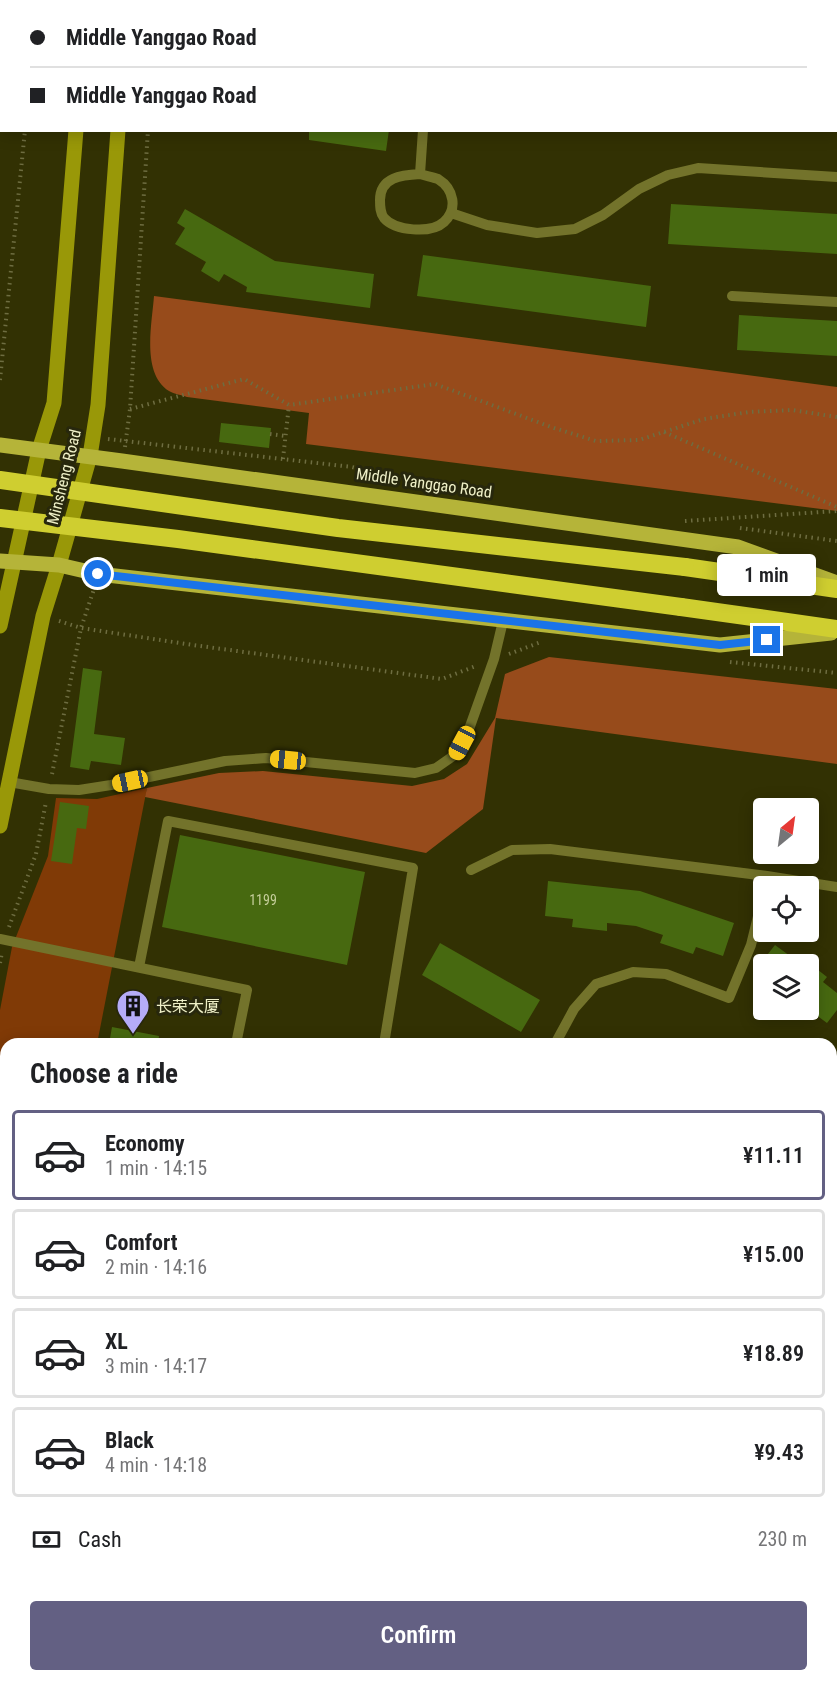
<!DOCTYPE html>
<meta charset="utf-8">
<style>
body{margin:0;font-family:"Roboto Condensed","Noto Sans SC",sans-serif;background:#f2f2f2;color:#202124;height:100vh;display:flex;flex-direction:column;font-size:22px;white-space:nowrap}
*{box-sizing:border-box;margin:0}
p{font-size:20px;color:#757577}
.icon{flex:none;width:33px;height:33px;fill:none;stroke:currentColor;stroke-width:2;stroke-linecap:round;stroke-linejoin:round}
.map{position:relative;flex:1;overflow:hidden}
.panel{position:absolute;left:0px;top:1038px;width:837px;height:644px;display:flex;flex-direction:column;background:#fff;border-radius:18px 18px 0 0;box-shadow:0 3px 15px #0003}
.panel>*{flex:none}
.guide{position:absolute;left:0px;top:0px;width:837px;height:132px;box-shadow:0 3px 15px #0003;display:grid;align-content:center;height:132px;padding:0 30px;background:#fff}
.needle{width:39px;rotate:29deg}
.controls{position:absolute;left:753px;top:798px;display:grid;gap:12px}
.controls a{display:grid;place-items:center;width:66px;height:66px;border-radius:6px;background:#fff;box-shadow:0 3px 15px #0003;font-size:30px}
.end{position:absolute;width:27px;height:27px;margin:-14px;border:8px solid #1a73e8;background:#fff;box-shadow:0 0 0 3px #fff}
.from{border-radius:50%}
.bubble{position:absolute;height:42px;border-radius:6px;background:#fff;box-shadow:0 3px 15px #0003;font-size:20px;font-weight:600;line-height:42px;text-align:center}
.car{position:absolute;width:18px;height:36px;margin:-18px -9px;border-radius:8px;box-shadow:0 0 4px 2px #0007;background:linear-gradient(#f5c518 24%,#345 0 40%,#f5c518 0 76%,#345 0 86%,#f5c518 0)}
.guide b{display:flex;align-items:center;gap:21px;height:57px;font-size:22px}
.guide b+b{border-top:2px solid #e0e0e0}
.guide i{width:15px;height:15px;background:#202124}
ul{padding:0;list-style:none}
li{display:flex;align-items:center;gap:18px;height:90px;margin:0 12px 9px;padding:0 18px;border:3px solid #e0e0e0;border-radius:6px}
li div{flex:1}
li b{display:block;font-size:22px}
li em{font-style:normal;font-weight:600}
li.active{border-color:#636083}
li>.icon{width:54px;height:54px;stroke-width:1.5}
h2{padding:0 30px;font-size:27px;line-height:72px}
.pay{display:flex;align-items:center;gap:15px;height:66px;padding:0 30px;font-size:22px}
.pay p{margin-inline-start:auto}
.button{display:flex;gap:12px;margin-top:auto;padding:12px 30px}
.button a{flex:1;height:69px;border-radius:6px;background:#636083;color:#fff;font-size:24px;font-weight:600;line-height:69px;text-align:center}
.map>svg:first-child{display:block}
.green{fill:#803a06}
.forest{fill:#974b1b}
.building{fill:#476910}
.lines{fill:none;stroke-linecap:round;stroke-linejoin:round}
.path{stroke:#6e6d41;stroke-width:4;stroke-dasharray:1.5 4.5;stroke-linecap:butt}
.lane{stroke:#73732b;stroke-width:10}
.street{stroke:#73732b;stroke-width:15}
.secondary{stroke:#999808;stroke-width:15}
.primary{stroke:#b5b439;stroke-width:15}
.highway{stroke:#cfce30;stroke-width:18}
.highway-bridge{stroke:#cfce30;stroke-width:18}
.route{stroke:#1a73e8;stroke-width:8}
.labels{text-anchor:middle;dominant-baseline:central;stroke-width:6;stroke-linejoin:round;paint-order:stroke}
.number-label{font-size:14px;fill:#c5ce9a}
.street-label{font-size:16px;fill:#eff0c8;stroke:#27270d}
.poi-label{font-size:16px;fill:#eff0c8;stroke:#27270d;text-anchor:start}
</style>
<div class="map">
<svg width="837" height="1681" viewBox="0 0 837 1681">
<rect width="100%" height="100%" fill="#323103"/>
<path class="green" d="M147,788L97,1044H6V1226L0,1223V1010L12,947L48,856L56,798L97,799Z"/>
<path class="forest" d="M154,296L837,387V511L306,444L309,413L187,397C182,395 174,394 169,391C141,373 152,324 154,296Z
M549,657L837,689V764L496,718L483,809L426,853L145,797L147,788L219,773L263,771L412,786L444,779L467,764L495,718L505,674Z"/>
<path class="building" d="M309,130H389L386,151L309,140Z
M671,204L837,214V254L668,244Z
M185,209L275,261L374,274L370,308L246,292L247,287L224,274L219,282L201,271L206,262L175,244L185,228L177,223Z
M423,255L651,286L646,327L417,296Z
M739,315L837,321V356L737,350Z
M221,423L271,428L269,448L219,442Z
M83,668L102,671L94,734L125,738L121,765L91,761L89,770L70,767Z
M60,802L89,806L86,829L77,828L72,864L51,861Z
M180,835L365,872L347,965L162,927Z
M548,881L640,891L734,923L723,956L696,947L693,954L660,943L663,935L636,926L607,923V931L572,927L573,919L545,916Z
M440,943L540,1000L521,1032L422,975Z
M775,945L801,964H760Z
M808,962L827,977L823,982L837,993V1010L827,1023L808,1009Z
M112,1027L159,1036L158,1044H109Z"/>
<g class="lines">
<path class="path" d="M37,2L38,0
M157,2V0
M0,380L25,130
M130,409L244,379L289,405L435,384L554,428L596,441L639,440L704,419L749,412L792,410L837,417
M664,432L837,507
M270,434L285,436
M108,439L352,467L409,482
M125,447L130,409L148,130
M283,459L289,405
M685,521L837,511
M740,528L837,541
M59,621L81,628L193,645L442,679L476,666
M509,654L541,642
M730,662L837,673
M52,774L81,628L94,589
M9,927L36,854L46,802
M0,963L2,952
M831,1110L837,1114
M334,1676V1681
M742,1676L750,1681"/>
<path class="lane" d="M433,2V0
M760,2V0
M836,84H837
M420,174C426,176 433,177 438,179C454,189 458,209 444,222C431,234 395,231 384,218C380,213 380,206 380,200C380,177 402,175 420,174Z
M420,174L423,130
M451,213L487,225L537,233L575,229L603,215L639,189L668,175L698,168L837,177
M732,296L837,302
M9,782L49,789L79,790L111,785L225,761L266,758L415,773L436,768L456,754L468,732L494,659L503,621
M471,870L512,850L550,849L767,876L837,887
M0,939L247,990L236,1044
M139,967L168,821L413,868L384,1044
M555,1044L574,1009L596,984L633,972L666,974L729,998L751,945L764,892
M0,1608L6,1609
M351,1676L380,1681
M279,1681L280,1676"/>
<path class="street" d="M628,1681L629,1676"/>
<path class="secondary" d="M86,2V0
M128,2V0
M0,626L39,450L54,403L76,130
M0,826L43,616L59,565L90,456L98,405L118,130
M0,1262L6,1263
M0,1285L6,1286
M831,1390L837,1391
M831,1417L837,1418"/>
<path class="primary" d="M0,445L122,461L738,547L837,583
M0,561L59,565L98,574L720,645L831,633"/>
<path class="highway" d="M685,567L837,589
M681,607L837,629"/>
<path class="highway-bridge" d="M0,480L338,528L685,567
M0,518L178,539L681,607"/>
</g>
<g class="lines">
<path class="route" d="M98,574L720,645L767,640"/>
</g>
<defs>
<g id="building-pin" transform="scale(1.725)"><path d="M0 17L-7.5 6A9.5 9.5 0 1 1 7.5 6Z" fill="#b5acf8" stroke="#27270d"/><path d="M-4-6H4V6H1V3H-1V6H-4ZM-2.5-4.3h1.7v1.8h-1.7ZM.8-4.3h1.7v1.8H.8ZM-2.5-1h1.7V.8h-1.7ZM.8-1h1.7V.8H.8Z" fill="#111"/></g>
</defs>
<g fill-rule="evenodd">
<use href="#building-pin" x="133" y="1006"/>
</g>
<g class="labels">
<g class="number-label">
<text x="263" y="900">1199</text>
</g>
<g class="street-label">
<text transform="translate(64 477) rotate(-76)">Minsheng Road</text>
<text transform="translate(424 483) rotate(8)">Middle Yanggao Road</text>
</g>
<g class="poi-label">
<text x="156" y="1006">长荣大厦</text>
</g>
</g>
</svg>
<div class="controls">
<a><svg class="needle" viewBox="-14 -14 28 28"><path d="M0-13l5 13h-10z" fill="#e53935"/><path d="M0 13l5-13h-10z" fill="#757577"/></svg></a>
<a><svg class="icon" aria-label="locate" viewBox="0 0 24 24"><circle cx="12" cy="12" r="6"/><path d="M12 2v4M12 18v4M2 12h4M18 12h4"/></svg></a>
<a><svg class="icon" aria-label="layers" viewBox="0 0 24 24"><path d="M12 4l9 5-9 5-9-5zM3 14l9 5 9-5"/></svg></a>
</div>
<i class="end from" style="left:98px;top:574px"></i>
<i class="end" style="left:767px;top:640px"></i>
<div class="bubble" style="left:717px;top:554px;width:99px">1 min</div>
<i class="car" style="left:462px;top:743px;rotate:208deg"></i>
<i class="car" style="left:288px;top:760px;rotate:276deg"></i>
<i class="car" style="left:130px;top:781px;rotate:258deg"></i>
<div class="guide">
<b><i class="from"></i>Middle Yanggao Road</b>
<b><i></i>Middle Yanggao Road</b>
</div>
<section class="panel">
<h2>Choose a ride</h2>
<ul>
<li class="active"><svg class="icon" aria-label="car" viewBox="0 0 24 24"><path d="M5 17H2v-5l4-1 3-4h7l3 4 3 1v5h-3M9 17h6M6 11h13"/><circle cx="7" cy="17" r="2"/><circle cx="17" cy="17" r="2"/></svg><div><b>Economy</b><p>1 min · 14:15</p></div><em>¥11.11</em></li>
<li><svg class="icon" aria-label="car" viewBox="0 0 24 24"><path d="M5 17H2v-5l4-1 3-4h7l3 4 3 1v5h-3M9 17h6M6 11h13"/><circle cx="7" cy="17" r="2"/><circle cx="17" cy="17" r="2"/></svg><div><b>Comfort</b><p>2 min · 14:16</p></div><em>¥15.00</em></li>
<li><svg class="icon" aria-label="car" viewBox="0 0 24 24"><path d="M5 17H2v-5l4-1 3-4h7l3 4 3 1v5h-3M9 17h6M6 11h13"/><circle cx="7" cy="17" r="2"/><circle cx="17" cy="17" r="2"/></svg><div><b>XL</b><p>3 min · 14:17</p></div><em>¥18.89</em></li>
<li><svg class="icon" aria-label="car" viewBox="0 0 24 24"><path d="M5 17H2v-5l4-1 3-4h7l3 4 3 1v5h-3M9 17h6M6 11h13"/><circle cx="7" cy="17" r="2"/><circle cx="17" cy="17" r="2"/></svg><div><b>Black</b><p>4 min · 14:18</p></div><em>¥9.43</em></li>
</ul>
<div class="pay"><svg class="icon" aria-label="cash" viewBox="0 0 24 24"><path d="M3 7h18v10H3z"/><circle cx="12" cy="12" r="2"/></svg>Cash<p>230 m</p></div>
<div class="button"><a>Confirm</a></div>
</section>
</div>
